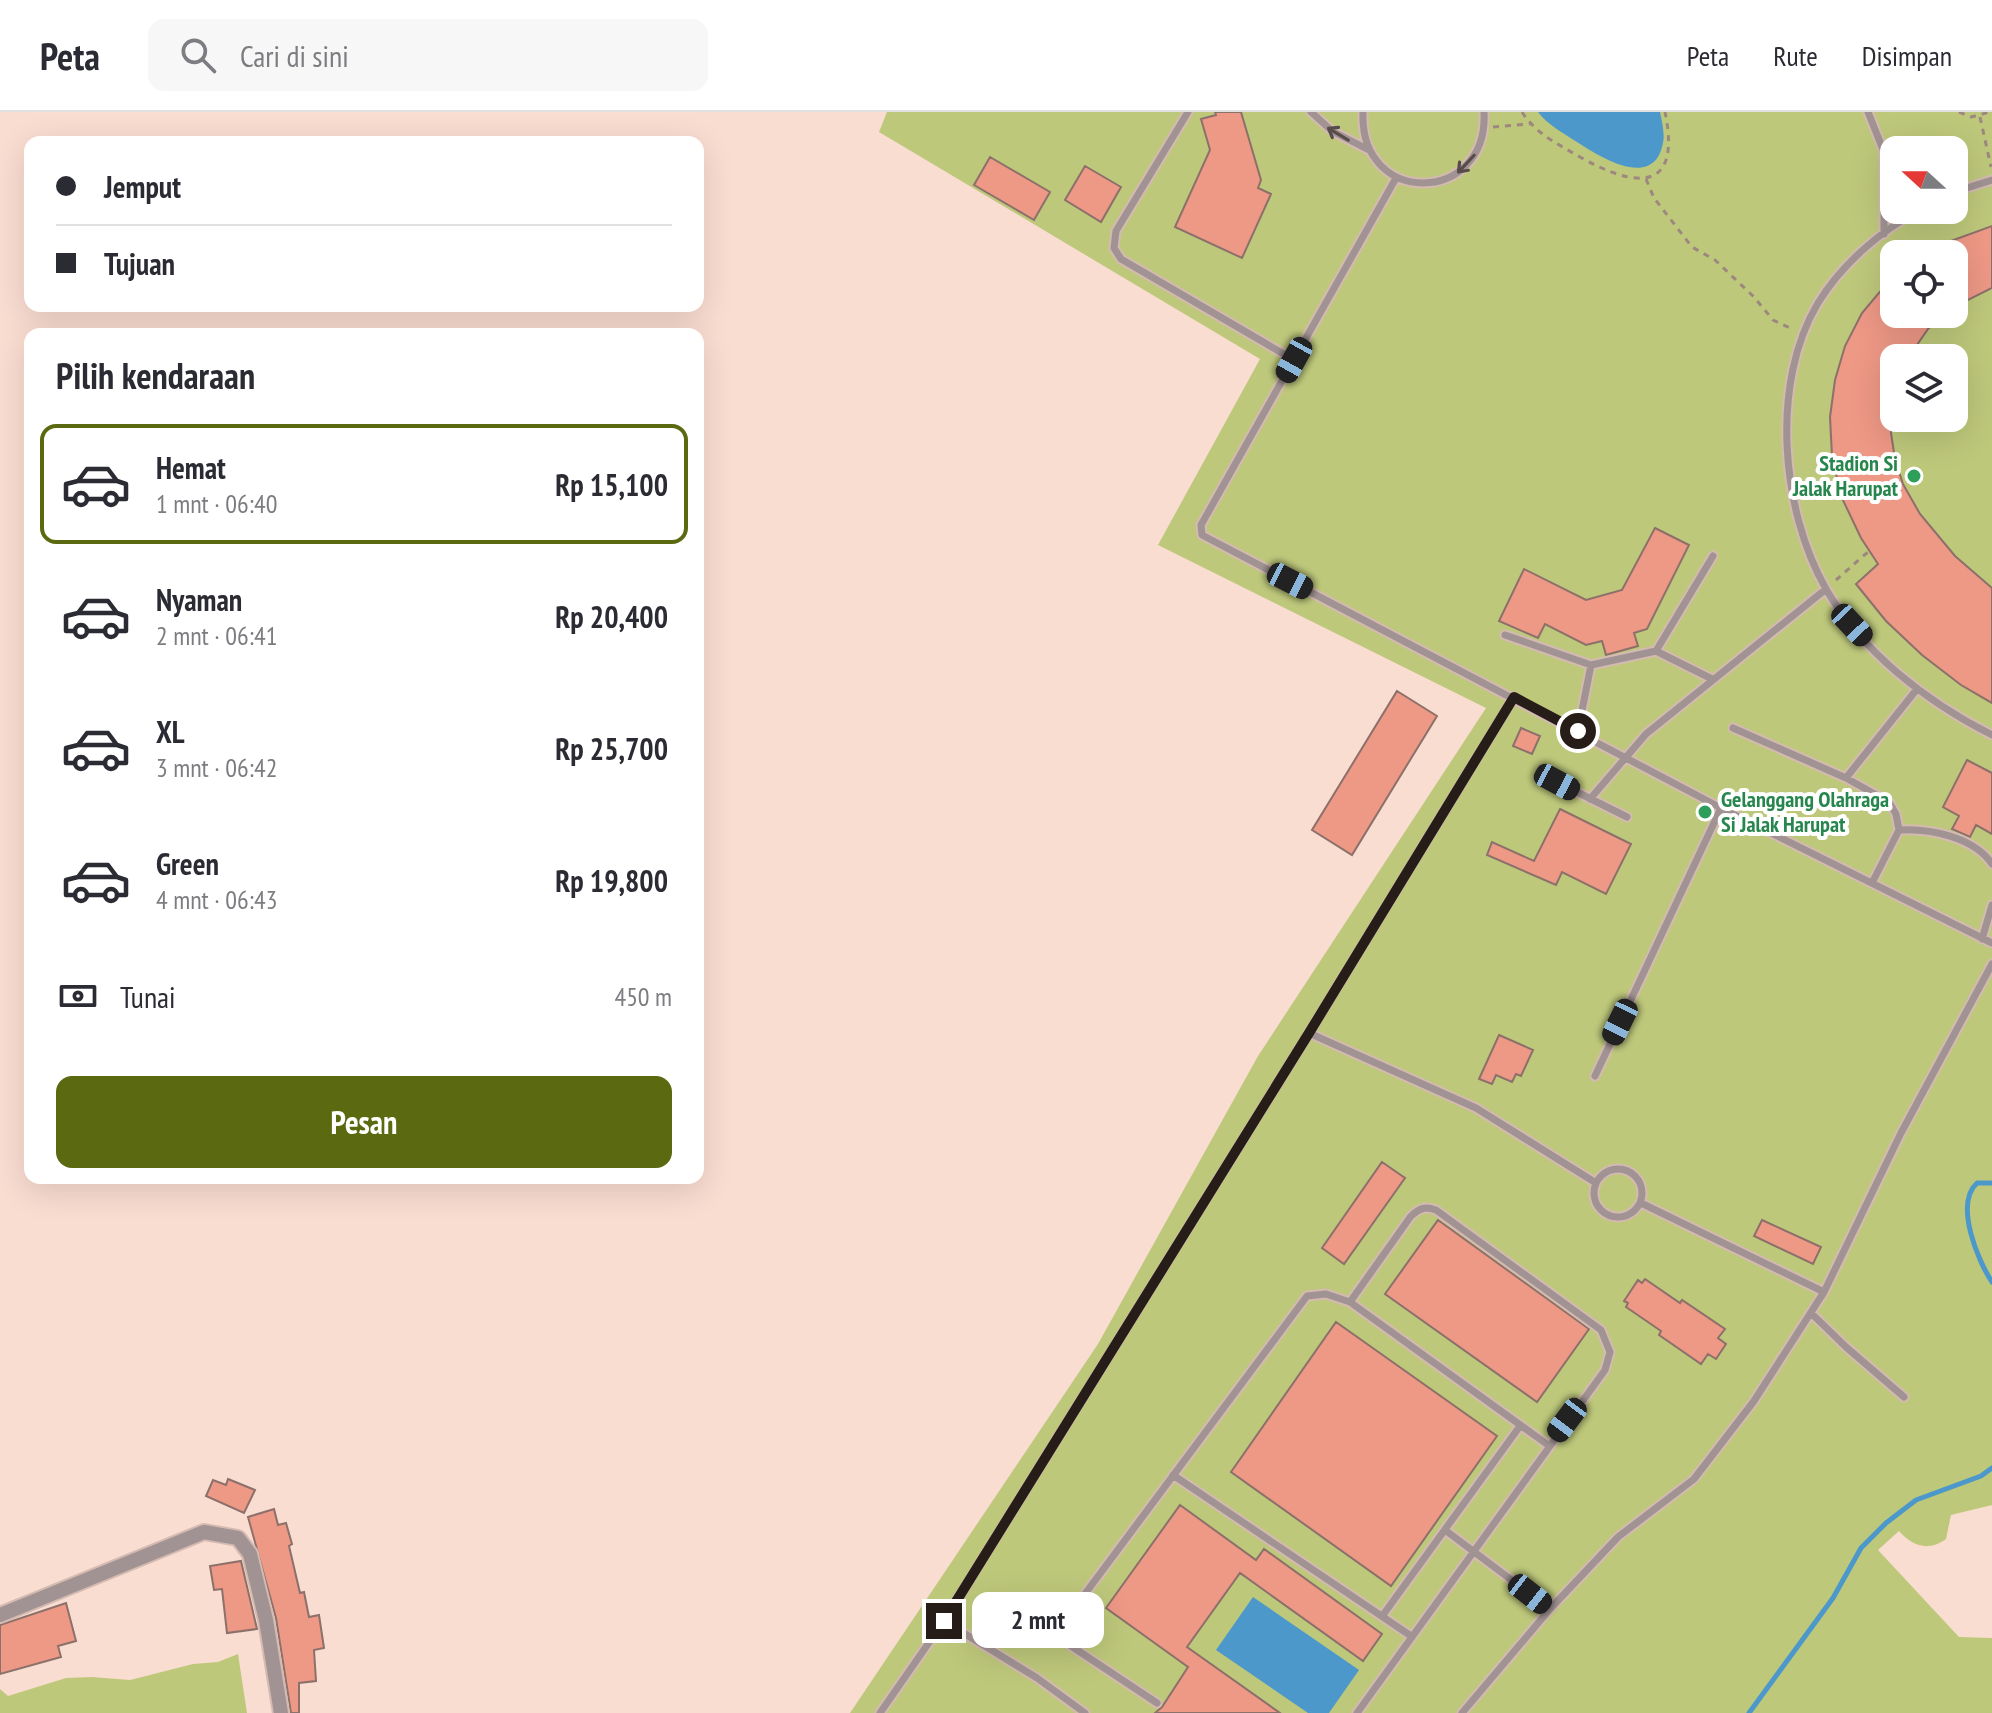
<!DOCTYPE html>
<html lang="id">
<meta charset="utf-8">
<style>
body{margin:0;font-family:"PT Sans Narrow",sans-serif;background:#f7f7f7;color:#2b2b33;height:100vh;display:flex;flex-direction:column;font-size:30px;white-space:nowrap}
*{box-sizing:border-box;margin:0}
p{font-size:26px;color:#7c7c81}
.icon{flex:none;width:44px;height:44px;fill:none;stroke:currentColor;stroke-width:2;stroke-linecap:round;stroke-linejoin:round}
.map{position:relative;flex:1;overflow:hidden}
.panel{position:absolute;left:24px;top:216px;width:680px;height:856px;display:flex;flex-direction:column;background:#fff;border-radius:16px;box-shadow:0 8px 32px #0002}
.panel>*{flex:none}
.banner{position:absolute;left:24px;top:24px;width:680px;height:176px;border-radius:16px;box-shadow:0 8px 32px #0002;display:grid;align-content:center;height:176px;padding:0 32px;background:#fff}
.needle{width:52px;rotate:291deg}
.fabs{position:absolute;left:1880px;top:24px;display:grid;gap:16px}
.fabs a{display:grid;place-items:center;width:88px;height:88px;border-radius:16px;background:#fff;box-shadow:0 8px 32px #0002;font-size:40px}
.end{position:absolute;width:36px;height:36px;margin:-18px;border:10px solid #261c18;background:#fff;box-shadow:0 0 0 4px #fff}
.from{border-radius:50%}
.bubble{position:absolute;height:56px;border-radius:16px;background:#fff;box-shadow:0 8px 32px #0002;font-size:26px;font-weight:800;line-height:56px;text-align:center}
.car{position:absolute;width:24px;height:48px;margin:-24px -12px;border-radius:10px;box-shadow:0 0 6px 2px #0007;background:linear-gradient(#222 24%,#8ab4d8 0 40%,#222 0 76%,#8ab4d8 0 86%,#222 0)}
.banner b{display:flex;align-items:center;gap:28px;height:76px;font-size:30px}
.banner b+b{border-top:2px solid #e1e1e2}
.banner i{width:20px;height:20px;background:#2b2b33}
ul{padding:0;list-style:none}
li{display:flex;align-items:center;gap:24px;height:120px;margin:0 16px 12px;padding:0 16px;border:4px solid transparent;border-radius:16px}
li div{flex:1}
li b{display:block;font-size:30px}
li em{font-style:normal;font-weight:800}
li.active{border-color:#5b6911}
li>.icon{width:72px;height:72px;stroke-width:1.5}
h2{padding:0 32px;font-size:36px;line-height:96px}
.pay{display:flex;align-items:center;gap:20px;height:88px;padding:0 32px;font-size:30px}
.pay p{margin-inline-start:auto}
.button{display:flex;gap:16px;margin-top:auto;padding:16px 32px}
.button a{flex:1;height:92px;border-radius:16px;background:#5b6911;color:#fff;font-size:32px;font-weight:800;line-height:92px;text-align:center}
header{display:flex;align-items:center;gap:48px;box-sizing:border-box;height:112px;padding:0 40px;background:#fff;border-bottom:2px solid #e1e1e2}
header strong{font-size:38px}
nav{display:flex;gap:44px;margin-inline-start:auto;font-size:28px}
.search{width:560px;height:72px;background:#f7f7f7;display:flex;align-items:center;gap:20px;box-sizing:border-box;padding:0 28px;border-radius:16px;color:#7c7c81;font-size:30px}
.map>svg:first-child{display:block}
.green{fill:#bec87b;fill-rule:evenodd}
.water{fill:#4c98cb}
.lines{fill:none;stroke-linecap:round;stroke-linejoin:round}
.stream{stroke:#4c98cb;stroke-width:5}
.building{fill:#ee9886;stroke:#8c706a;stroke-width:2}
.lane-casing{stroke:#d4bab0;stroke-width:11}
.street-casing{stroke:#d4bab0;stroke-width:18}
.path{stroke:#9c887f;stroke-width:3;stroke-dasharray:6 6;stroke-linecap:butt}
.lane{stroke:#a19393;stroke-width:7}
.street{stroke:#a19393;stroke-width:14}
.oneway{stroke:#574c49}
.route{stroke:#261c18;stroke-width:10}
.leisure-dot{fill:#2e9e5b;stroke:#fff;stroke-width:3}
.labels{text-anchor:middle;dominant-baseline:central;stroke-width:8;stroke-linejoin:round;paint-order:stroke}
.leisure-label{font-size:22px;font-weight:bold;fill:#27864d;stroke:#fff;text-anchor:end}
</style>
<header>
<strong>Peta</strong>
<div class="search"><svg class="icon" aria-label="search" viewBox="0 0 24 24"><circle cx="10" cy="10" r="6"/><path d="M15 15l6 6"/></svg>Cari di sini</div>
<nav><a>Peta</a><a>Rute</a><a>Disimpan</a></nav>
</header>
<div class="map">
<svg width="1992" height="1601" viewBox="0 0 1992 1601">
<rect width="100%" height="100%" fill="#faddd1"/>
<path class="green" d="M887,0H1992V1393L1951,1403L1946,1427C1928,1440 1912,1434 1899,1419L1878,1438L1959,1525L1992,1526V1601H850L1098,1232L1258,944L1486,596L1158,433L1260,247L879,20ZM1894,38H1954V98H1894ZM1894,142H1954V202H1894ZM1894,246H1954V306H1894Z
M238,1542L247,1601H0V1577L8,1584L66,1566L92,1565L130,1568L193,1552L218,1550Z"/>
<path class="water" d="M1538,0H1660C1662,10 1665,22 1663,31C1654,79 1600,45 1577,30C1563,21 1548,13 1538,0Z
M1253,1485L1359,1558L1329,1601H1308L1216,1538Z"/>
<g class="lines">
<path class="stream" d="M1992,1071H1977C1954,1092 1978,1149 1992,1170
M1749,1601L1833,1486L1861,1436L1886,1411L1916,1388L1981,1364L1992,1356"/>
</g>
<path class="building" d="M1215,0H1241L1261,68L1258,76L1271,82L1242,146L1175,115L1210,38L1201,7L1216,3Z
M990,45L1050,80L1034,108L974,73Z
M1085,54L1121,75L1101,110L1065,88Z
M1992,114V176L1954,195V142L1918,141Z
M1894,163V202H1944L1928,217L1908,246H1894L1891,321L1895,347L1903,372L1920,402L1955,444L1992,476V591L1961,573L1922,543L1886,509L1856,472L1878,452L1861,426L1841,384L1832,344L1830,305L1835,268L1845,234L1862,201Z
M1655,416L1689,433L1647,517L1634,521L1638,534L1606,543L1602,529L1586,533L1545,512L1538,526L1499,509L1524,457L1586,488L1622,478Z
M1397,579L1437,604L1352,743L1312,718Z
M1521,616L1540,624L1532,642L1513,634Z
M1967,648L1992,661V722L1976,713L1970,725L1952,717L1959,704L1943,695Z
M1560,697L1631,732L1606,782L1562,760L1556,773L1487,743L1492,730L1534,749Z
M1499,923L1533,938L1521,964L1516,962L1512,970L1496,963L1492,972L1479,967Z
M1382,1050L1405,1066L1344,1152L1322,1136Z
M1438,1108L1589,1217L1537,1290L1385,1182Z
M1762,1108L1821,1135L1813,1152L1754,1124Z
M1645,1167L1680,1191L1682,1188L1725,1217L1718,1226L1726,1232L1716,1247L1708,1242L1701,1252L1659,1223L1661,1219L1626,1195L1628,1191L1624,1189L1638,1168L1642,1171Z
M1336,1210L1497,1324L1391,1474L1231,1360Z
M228,1367L255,1378L244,1401L206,1384L213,1368L226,1373Z
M1180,1393L1256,1448L1264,1437L1382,1522L1363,1549L1240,1461L1187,1535L1280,1601H1155L1162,1595L1188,1555L1106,1496Z
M274,1397L278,1413L286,1411L292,1432L289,1434L300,1481L304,1480L309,1505L319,1503L324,1536L314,1538L316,1569L299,1571V1601H291L276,1506L248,1405Z
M241,1449L257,1517L227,1521L222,1477L214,1478L210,1454Z
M66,1491L76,1529L58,1534L61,1545L0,1562V1513Z"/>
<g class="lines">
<g class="lane-casing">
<path id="lane" d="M1188,0L1116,119L1114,136L1121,147L1294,248
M1311,0L1332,19L1369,38
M1363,0C1359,96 1489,93 1484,0
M1868,0L1884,40V122
M1396,66L1201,413L1202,423L1721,696L1992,831
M1954,80L1992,68
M1920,98C1880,119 1842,152 1818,191C1770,271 1781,398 1826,477C1863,541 1927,590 1992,623
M1505,523L1591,553L1656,539L1712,567
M1656,539L1713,444
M1733,616L1846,666L1889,690L1896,702L1899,718L1872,771
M1578,619L1591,553
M1846,666L1917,577
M1557,670L1627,705
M1590,687L1646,622L1826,477
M1899,718C1929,716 1974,725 1992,752
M1982,827L1992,793
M1309,921L1476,996L1596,1071
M1595,964L1721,696
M1594 1081a24 24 0 1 1 48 0a24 24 0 1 1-48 0Z
M1641,1091L1824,1180
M1350,1190L1411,1104C1420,1096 1425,1094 1436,1098L1601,1218L1610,1240L1605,1258L1357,1601
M1811,1201L1846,1235L1904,1285
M1173,1363L1411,1524
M1445,1418L1550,1497
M1383,1503L1520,1314
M944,1509L1037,1566L1085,1601
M1157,1591L1071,1534L1065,1520L1067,1506L1307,1184L1326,1182L1350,1190L1548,1333
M880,1601L944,1509L1309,921L1514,585
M1462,1601L1550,1497L1618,1425L1694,1367L1754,1289L1824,1180L1901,1021L1992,852"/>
</g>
<g class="street-casing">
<path id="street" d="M0,1503L204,1420L238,1426L250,1442L266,1508L281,1601"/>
</g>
<path class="path" d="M1522,0C1536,22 1558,32 1580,45C1635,76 1682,82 1665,0
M1959,0L1971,5L1990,0
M1980,5L1991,55
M1493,15L1530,12
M1646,67L1654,86L1692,135L1715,148L1753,184L1773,208L1794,218
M1836,468L1869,439"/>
<use href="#lane" class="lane"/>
<use href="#street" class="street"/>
</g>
<defs><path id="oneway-shaft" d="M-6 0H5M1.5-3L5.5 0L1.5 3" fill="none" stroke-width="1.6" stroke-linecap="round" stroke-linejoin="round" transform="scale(2)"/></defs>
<g class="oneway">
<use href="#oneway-shaft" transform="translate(1338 22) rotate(-149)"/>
<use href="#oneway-shaft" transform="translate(1466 52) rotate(133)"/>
</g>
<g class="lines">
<path class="route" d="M944,1509L1309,921L1514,585L1578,619"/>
</g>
<g class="leisure-dot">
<circle cx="1914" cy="364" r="8"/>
<circle cx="1705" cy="700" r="8"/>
</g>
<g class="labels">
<g class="leisure-label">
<text x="1898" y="351">Stadion Si<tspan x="1898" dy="25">Jalak Harupat</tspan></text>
<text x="1721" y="687" text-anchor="start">Gelanggang Olahraga<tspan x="1721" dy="25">Si Jalak Harupat</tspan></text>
</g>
</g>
</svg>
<div class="fabs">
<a><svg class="needle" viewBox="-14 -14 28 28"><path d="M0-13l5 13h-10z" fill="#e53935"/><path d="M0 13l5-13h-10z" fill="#7c7c81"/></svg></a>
<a><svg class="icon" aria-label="locate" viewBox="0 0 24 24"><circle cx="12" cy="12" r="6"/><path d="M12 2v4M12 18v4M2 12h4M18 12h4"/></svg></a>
<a><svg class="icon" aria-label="layers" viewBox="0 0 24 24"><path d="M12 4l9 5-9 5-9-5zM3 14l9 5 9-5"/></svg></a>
</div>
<i class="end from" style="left:1578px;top:619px"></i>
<i class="end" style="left:944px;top:1509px"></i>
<div class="bubble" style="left:972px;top:1480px;width:132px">2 mnt</div>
<i class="car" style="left:1294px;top:248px;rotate:209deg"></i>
<i class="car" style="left:1290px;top:469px;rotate:117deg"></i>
<i class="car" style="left:1852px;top:513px;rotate:137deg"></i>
<i class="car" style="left:1557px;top:670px;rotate:118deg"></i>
<i class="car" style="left:1620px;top:910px;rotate:206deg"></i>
<i class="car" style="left:1567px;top:1308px;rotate:217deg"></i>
<i class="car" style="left:1530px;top:1482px;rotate:128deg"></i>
<div class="banner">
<b><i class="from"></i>Jemput</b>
<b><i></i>Tujuan</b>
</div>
<section class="panel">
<h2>Pilih kendaraan</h2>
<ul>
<li class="active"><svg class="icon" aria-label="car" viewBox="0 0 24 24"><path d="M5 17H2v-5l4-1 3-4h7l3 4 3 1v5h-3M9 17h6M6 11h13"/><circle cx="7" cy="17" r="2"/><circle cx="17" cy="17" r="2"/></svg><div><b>Hemat</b><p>1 mnt · 06:40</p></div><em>Rp 15,100</em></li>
<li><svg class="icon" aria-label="car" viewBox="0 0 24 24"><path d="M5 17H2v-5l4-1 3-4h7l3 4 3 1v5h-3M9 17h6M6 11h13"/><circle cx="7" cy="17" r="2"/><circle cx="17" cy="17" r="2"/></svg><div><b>Nyaman</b><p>2 mnt · 06:41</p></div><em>Rp 20,400</em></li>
<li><svg class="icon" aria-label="car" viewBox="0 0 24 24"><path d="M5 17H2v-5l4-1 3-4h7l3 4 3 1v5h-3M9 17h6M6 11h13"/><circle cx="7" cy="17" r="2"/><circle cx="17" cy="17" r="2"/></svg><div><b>XL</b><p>3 mnt · 06:42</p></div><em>Rp 25,700</em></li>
<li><svg class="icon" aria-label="car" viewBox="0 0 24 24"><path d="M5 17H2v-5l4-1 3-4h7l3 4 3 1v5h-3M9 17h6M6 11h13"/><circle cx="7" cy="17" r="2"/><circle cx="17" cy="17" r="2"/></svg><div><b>Green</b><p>4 mnt · 06:43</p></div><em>Rp 19,800</em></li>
</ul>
<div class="pay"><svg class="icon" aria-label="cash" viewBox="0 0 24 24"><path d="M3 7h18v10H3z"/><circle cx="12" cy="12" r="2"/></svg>Tunai<p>450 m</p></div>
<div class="button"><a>Pesan</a></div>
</section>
</div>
